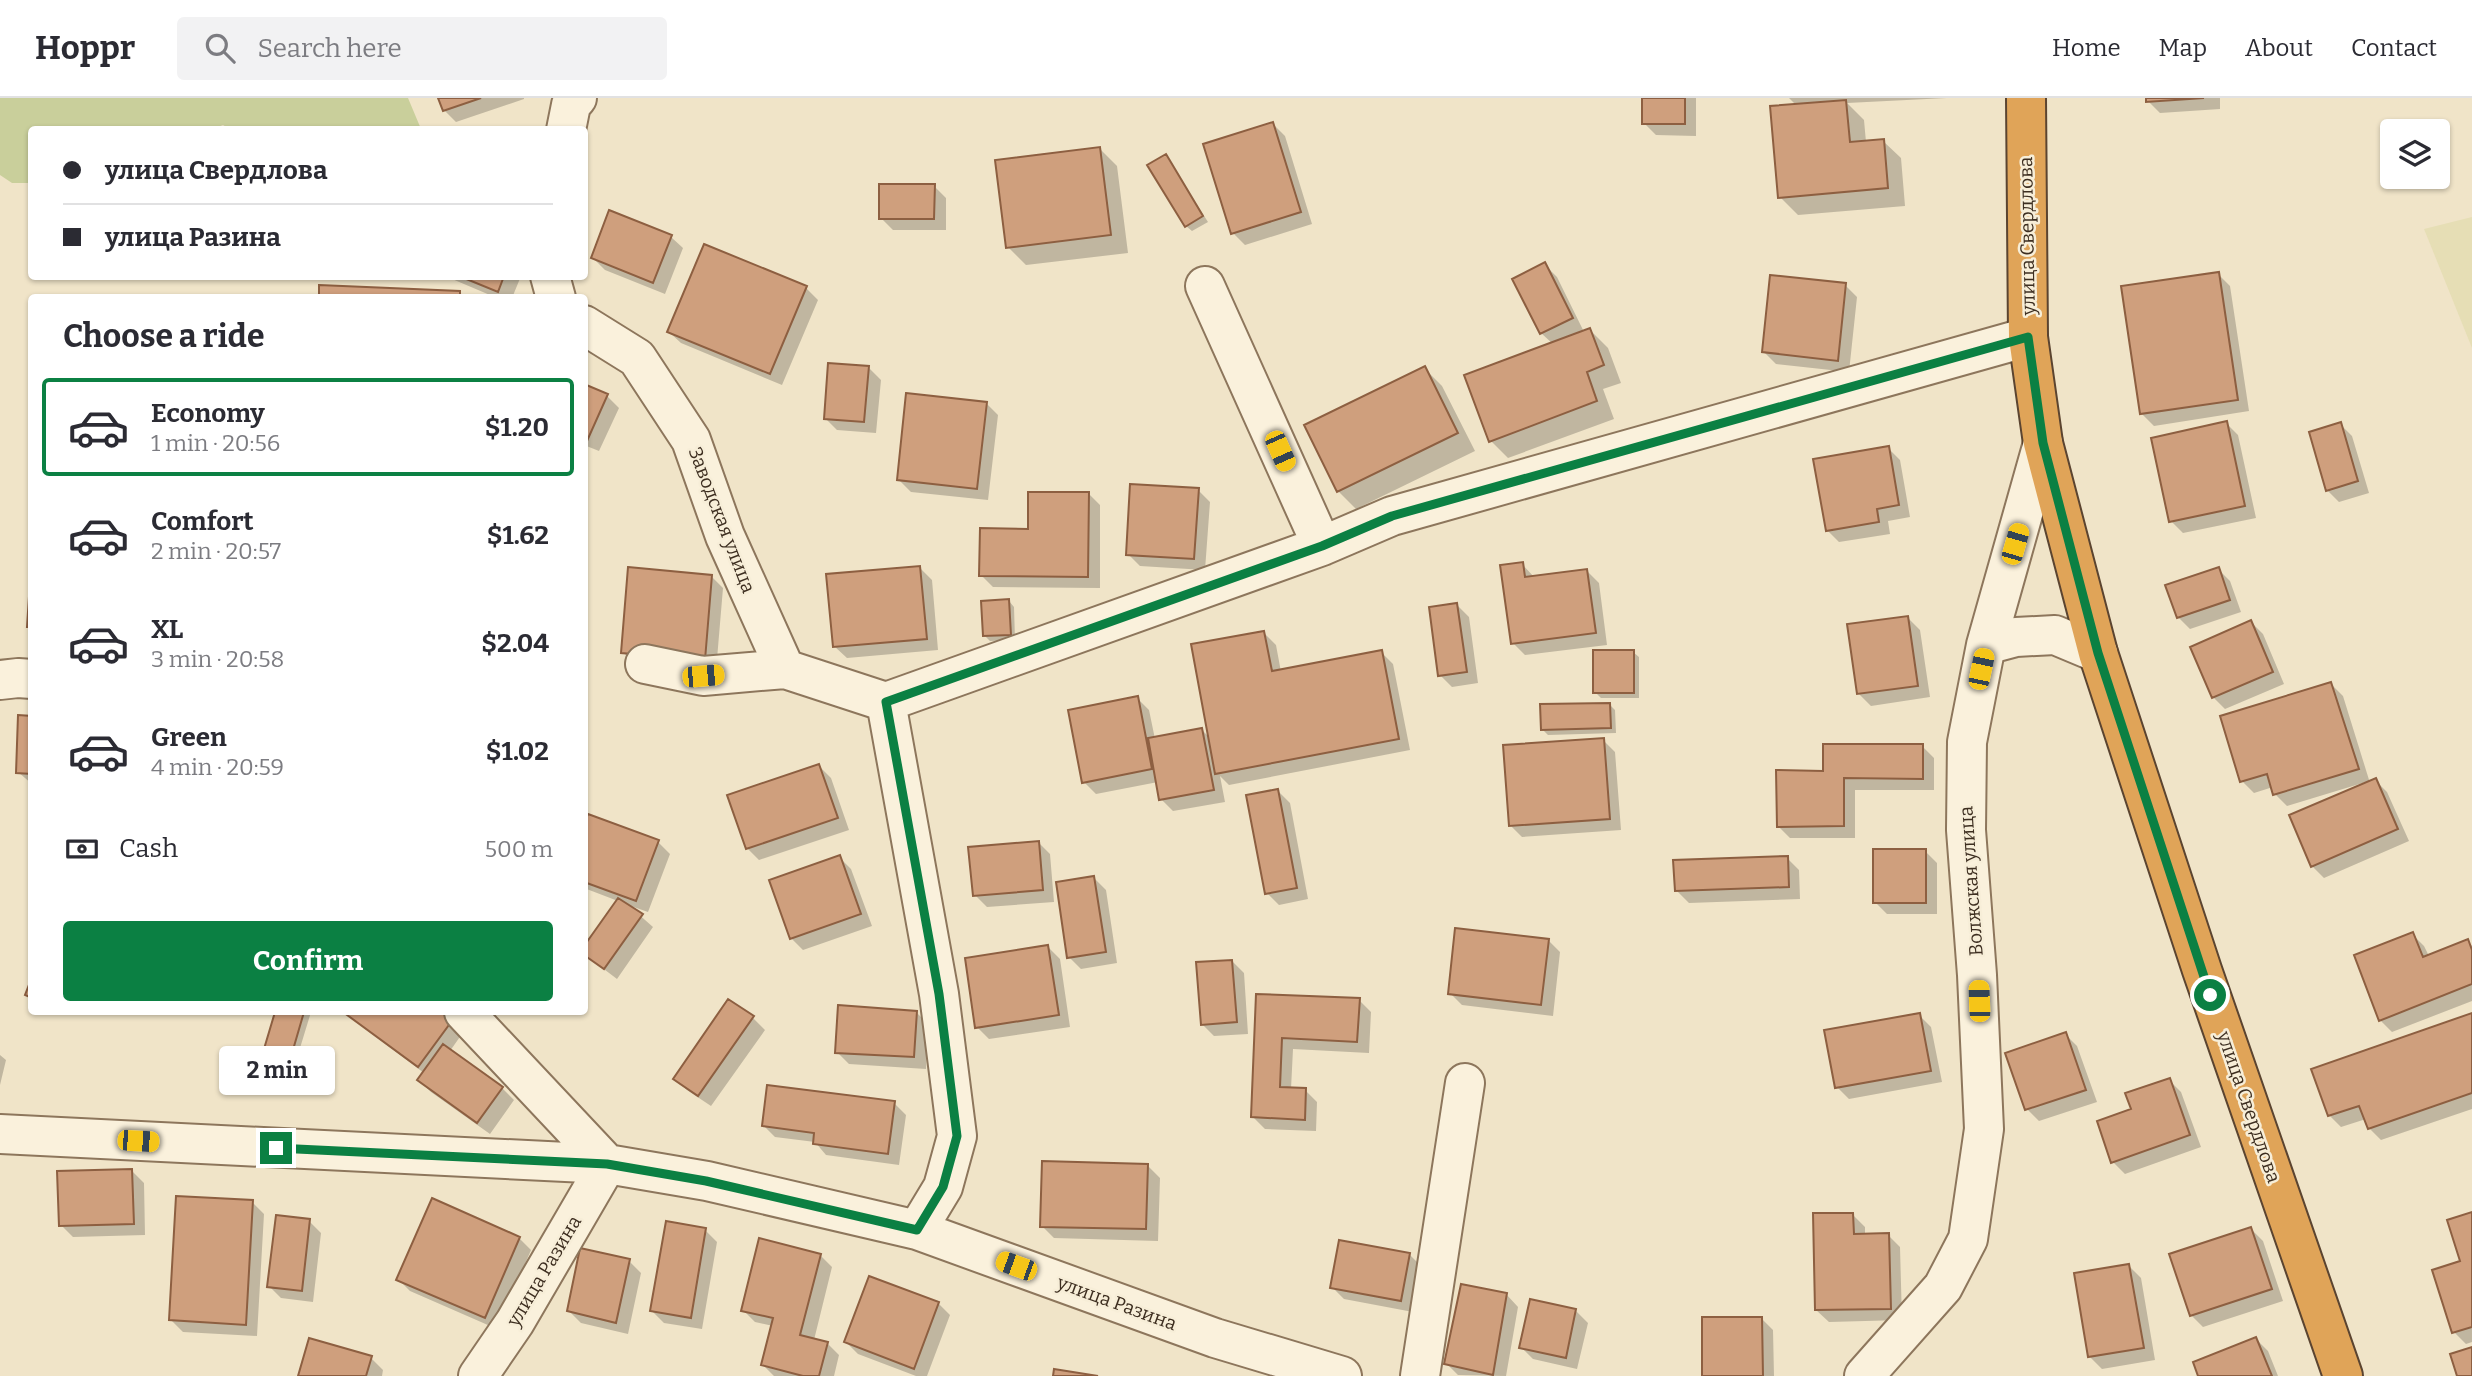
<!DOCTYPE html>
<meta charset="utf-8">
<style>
body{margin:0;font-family:Bitter,serif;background:#f2f2f3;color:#2b2b33;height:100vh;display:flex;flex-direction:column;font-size:26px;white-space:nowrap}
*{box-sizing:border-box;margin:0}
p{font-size:23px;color:#7c7c81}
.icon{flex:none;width:38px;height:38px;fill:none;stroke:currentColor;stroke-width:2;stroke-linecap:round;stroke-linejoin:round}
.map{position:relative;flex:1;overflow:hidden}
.panel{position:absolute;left:28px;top:196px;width:560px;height:721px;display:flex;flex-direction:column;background:#fff;border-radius:7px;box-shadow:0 2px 5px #0004}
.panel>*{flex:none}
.guide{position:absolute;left:28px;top:28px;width:560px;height:154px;border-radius:7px;box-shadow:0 2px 5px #0004;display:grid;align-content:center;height:154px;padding:0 35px;background:#fff}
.controls{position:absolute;left:2380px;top:21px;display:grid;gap:14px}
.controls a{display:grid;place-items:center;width:70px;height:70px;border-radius:7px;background:#fff;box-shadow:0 2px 5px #0004;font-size:35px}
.end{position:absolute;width:32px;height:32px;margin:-16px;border:9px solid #0b8043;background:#fff;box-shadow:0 0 0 4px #fff}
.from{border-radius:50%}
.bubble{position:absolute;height:49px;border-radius:7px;background:#fff;box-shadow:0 2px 5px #0004;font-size:23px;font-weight:700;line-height:49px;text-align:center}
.car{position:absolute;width:21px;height:42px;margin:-21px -10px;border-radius:9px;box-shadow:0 0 5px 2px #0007;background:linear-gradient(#f5c518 24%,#345 0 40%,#f5c518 0 76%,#345 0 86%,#f5c518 0)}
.guide b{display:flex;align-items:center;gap:24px;height:66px;font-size:26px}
.guide b+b{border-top:2px solid #e1e1e2}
.guide i{width:18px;height:18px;background:#2b2b33}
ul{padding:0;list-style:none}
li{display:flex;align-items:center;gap:21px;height:98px;margin:0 14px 10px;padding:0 21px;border:4px solid transparent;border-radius:7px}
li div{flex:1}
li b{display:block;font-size:26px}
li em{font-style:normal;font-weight:700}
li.current{border-color:#0b8043}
li>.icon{width:63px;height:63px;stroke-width:1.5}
h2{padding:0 35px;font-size:32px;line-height:84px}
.pay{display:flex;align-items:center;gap:18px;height:77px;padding:0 35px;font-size:26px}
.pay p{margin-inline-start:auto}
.action{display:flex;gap:14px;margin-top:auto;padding:14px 35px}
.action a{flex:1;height:80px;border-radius:7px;background:#0b8043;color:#fff;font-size:28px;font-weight:700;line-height:80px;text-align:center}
header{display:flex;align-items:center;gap:42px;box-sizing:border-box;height:98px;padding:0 35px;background:#fff;border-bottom:2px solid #e1e1e2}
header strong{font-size:33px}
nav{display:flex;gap:38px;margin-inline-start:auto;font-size:24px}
.search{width:490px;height:63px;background:#f2f2f3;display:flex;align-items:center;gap:18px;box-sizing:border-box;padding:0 24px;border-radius:7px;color:#7c7c81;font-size:26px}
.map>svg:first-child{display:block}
.farmland{fill:#e6deb5}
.green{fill:#c9cf9b}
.shadow{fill:#0003}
.building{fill:#cf9f7d;stroke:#8d5f41;stroke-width:2}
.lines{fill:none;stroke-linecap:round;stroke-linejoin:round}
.minor-casing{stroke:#8d765c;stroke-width:42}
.highway-casing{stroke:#5b4430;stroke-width:42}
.minor{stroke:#faf1dc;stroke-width:38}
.highway{stroke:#e0a458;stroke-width:38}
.route{stroke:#0b8043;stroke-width:9}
.labels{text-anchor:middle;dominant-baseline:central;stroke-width:5;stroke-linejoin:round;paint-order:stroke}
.street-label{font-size:19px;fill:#3d2e20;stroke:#f7eed8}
</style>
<header>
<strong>Hoppr</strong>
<div class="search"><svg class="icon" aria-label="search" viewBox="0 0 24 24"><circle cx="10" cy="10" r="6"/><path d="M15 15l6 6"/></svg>Search here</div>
<nav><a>Home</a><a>Map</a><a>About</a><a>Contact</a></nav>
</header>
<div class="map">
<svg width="2472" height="1278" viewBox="0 0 2472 1278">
<rect width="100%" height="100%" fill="#f0e4c8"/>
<path class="farmland" d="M2472,119V250L2424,131Z"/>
<path class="green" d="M0,0H408L421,31L231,32L223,27L210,32H32L31,85H12L0,77Z"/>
<path class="shadow" d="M440,0H524V1L456,24L444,12Z
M1644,0H1696V38L1656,37L1644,25Z
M1789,0H1947L1847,5L1864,22L1866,44L1883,43L1901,60L1905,108L1798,117L1780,99L1797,8Z
M2148,0H2220V11L2160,15L2148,3Z
M1273,26L1285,38L1312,126L1245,147L1233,135Z
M1099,50L1117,68L1128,155L1026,167L1008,149Z
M1166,59L1208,124L1192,133L1186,128Z
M934,88L946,100V132H893L881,120Z
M671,139L683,150L665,196L605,172L593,160Z
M1545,167L1557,179L1584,234L1590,232L1608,250L1621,285L1603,291L1614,321L1508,360L1491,343L1553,246L1541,235Z
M2218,176L2230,188L2249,313L2154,328L2142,316Z
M445,178H521L512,200H497Z
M1845,187L1857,199L1849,274L1776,266L1764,254Z
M806,190L818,202L782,287L681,245L669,234Z
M869,270L881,282L876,335L837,332L825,320Z
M1424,270L1442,288L1475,353L1356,411L1338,393Z
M584,288L607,298L619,310L599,353L584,347Z
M986,305L998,317L988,402L911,394L899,382Z
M2226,325L2238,337L2256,420L2183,435L2171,423Z
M2340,326L2352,338L2369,395L2339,404L2327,392Z
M1888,350L1900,362L1910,419L1888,423L1890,436L1839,444L1827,432Z
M1198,392L1210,404L1205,472L1140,468L1128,456Z
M1088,395L1100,407V490L993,489L981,477L1029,433Z
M1522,466L1535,480L1587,473L1599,485L1607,547L1525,557L1513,545Z
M920,470L932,482L938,552L847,560L834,548Z
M2218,471L2230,483L2241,514L2190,531L2178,519Z
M711,478L723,490L716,573L635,566L623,554Z
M1009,503L1014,509L1015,542L990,543L984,537Z
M1457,507L1469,519L1478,585L1452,589L1440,577Z
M1908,520L1920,532L1930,599L1871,608L1859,596Z
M2251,524L2263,536L2284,586L2225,611L2213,599Z
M1264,535L1276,547L1281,574L1381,554L1393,566L1410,652L1229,687L1220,678L1225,704L1173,713L1161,701L1158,684L1096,696L1084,684L1137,600L1149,612L1155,641L1202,632L1211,641Z
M1633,554L1639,559V600H1601L1595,594Z
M2331,586L2343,598L2370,685L2375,682L2387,694L2409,743L2324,780L2312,768L2367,686L2366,684L2287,708L2275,696L2273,689L2254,695L2242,683Z
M1609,606L1615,612L1616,635L1548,637L1543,632Z
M32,619V686L18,674Z
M1603,642L1615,654L1621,732L1522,739L1510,727Z
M1922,648L1934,660V692H1855V740H1790L1778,728L1825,674Z
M819,668L831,680L849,732L759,762L747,750Z
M1278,693L1290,705L1308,801L1279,807L1267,795Z
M584,731L658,744L670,756L648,814L628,807L653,829L617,881L584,856L618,803L584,790Z
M1038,744L1050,756L1054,804L987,809L975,797Z
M1925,753L1937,765V816H1887L1875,804Z
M839,759L851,771L872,828L803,852L791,840Z
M1787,760L1799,772L1800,801L1689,805L1677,793Z
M1094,780L1106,792L1117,865L1081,871L1069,859Z
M2412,836L2424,848L2429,858L2467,843L2472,848V903L2392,934L2380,922Z
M1548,842L1560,854L1553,918L1462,907L1450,895Z
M1048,849L1060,861L1070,929L989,941L977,929Z
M1232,863L1244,875L1248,936L1214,938L1202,926Z
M1257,897L1359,902L1371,914L1369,955L1293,951L1291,991L1305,992L1317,1004L1316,1033L1265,1031L1253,1019Z
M729,903L753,920L765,932L711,1008L687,992L675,980Z
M277,914H311L293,973L269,966L263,960Z
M343,914H442L464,933L450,953L502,990L514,1002L490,1036L431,994L419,982L424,975Z
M916,914L928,926L926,971L849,966L837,954Z
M1919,917L1931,929L1942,984L1849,1001L1837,989Z
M2472,917V1011L2381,1042L2369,1030L2366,1021L2341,1029L2329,1017Z
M2065,936L2077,948L2097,1004L2039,1023L2027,1011L2007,956Z
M0,957L6,962L0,987Z
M2169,982L2181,994L2201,1049L2125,1076L2113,1064L2133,1012Z
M894,1005L906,1017L899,1067L826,1057L815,1044L775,1039L763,1027Z
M1148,1068L1160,1080L1158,1143L1054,1140L1042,1128Z
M132,1073L144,1085L145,1137L73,1139L61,1127Z
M252,1104L264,1116L257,1238L183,1234L171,1222Z
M2472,1116V1244L2466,1246L2454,1234L2462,1164Z
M1853,1117L1865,1129V1137H1888L1900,1149L1902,1222L1829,1224L1816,1212Z
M309,1123L321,1135L313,1204L281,1200L269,1188Z
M2251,1131L2263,1143L2283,1203L2203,1229L2191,1217Z
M705,1132L717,1144L702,1231L664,1225L652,1213Z
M519,1140L531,1152L497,1231L410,1193L398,1181Z
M1409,1156L1421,1168L1413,1214L1344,1201L1332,1189Z
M820,1157L832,1169L814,1242L827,1245L839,1257L834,1278H774L763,1267L773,1228L755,1224L743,1212Z
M629,1163L641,1175L628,1236L581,1225L569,1213Z
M2129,1168L2141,1180L2155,1262L2102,1271L2090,1259Z
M1506,1196L1518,1209L1506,1278L1458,1277L1446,1265Z
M938,1205L950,1217L927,1278H916L858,1256L846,1244Z
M1576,1213L1588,1225L1577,1271L1533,1261L1521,1249Z
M1761,1220L1773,1232L1774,1278H1704Z
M2256,1241L2268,1253L2278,1278H2200Z
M371,1260L383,1272L382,1278H300Z"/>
<path class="building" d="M438,0H481L443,13Z
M1642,0H1685V26H1642Z
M2146,0H2204L2146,4Z
M1846,2L1850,44L1884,41L1888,90L1778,100L1770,8Z
M1273,24L1301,114L1231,136L1203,46Z
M1100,49L1111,137L1006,150L995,62Z
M1166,56L1203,118L1185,129L1147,67Z
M879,86H935L934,121H879Z
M609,112L672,137L653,185L591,160Z
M704,146L807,188L770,276L667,234Z
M1545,164L1573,220L1540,236L1512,181Z
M2219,174L2238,302L2140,316L2121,188Z
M1770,177L1846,185L1838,263L1762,254Z
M459,178H504L498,194Z
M319,187L460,193V200H319Z
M1590,230L1604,267L1587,274L1597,303L1489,344L1464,277Z
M828,265L869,268L864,324L824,321Z
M1425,268L1458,335L1337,394L1304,327Z
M584,286L608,296L587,343L584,342Z
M906,295L987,304L977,391L897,382Z
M2227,323L2245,408L2169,424L2151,340Z
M2341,324L2358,383L2326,393L2309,334Z
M1889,348L1899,407L1877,411L1879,424L1826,433L1813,361Z
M1130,386L1199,390L1194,461L1126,457Z
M1028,394H1089L1088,479L979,478L980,430L1028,431Z
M32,453V529H27Z
M1523,464L1525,479L1587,471L1596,535L1511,546L1500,467Z
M920,468L927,541L833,549L826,476Z
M628,469L712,477L705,562L621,555Z
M2219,469L2230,502L2177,520L2165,487Z
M1009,501L1011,537L983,538L981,503Z
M1457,505L1467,574L1438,578L1429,509Z
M1908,518L1918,588L1857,596L1847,526Z
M2251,522L2273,574L2212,600L2190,549Z
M1264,533L1272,573L1382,552L1399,641L1215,676L1191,546Z
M1593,552H1634V595H1593Z
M2331,584L2359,671L2273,697L2267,676L2240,684L2220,618Z
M1138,598L1152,671L1082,685L1068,612Z
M1610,605L1611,630L1541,632L1540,606Z
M18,617L32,618V676L16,675Z
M1202,630L1214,692L1159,702L1148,640Z
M1604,640L1610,721L1509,728L1503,647Z
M1823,646H1923V681L1844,680V728L1777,729L1776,672L1823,673Z
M819,666L838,720L746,751L727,697Z
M2376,680L2398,731L2311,769L2289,717Z
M1278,691L1297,790L1265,796L1246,697Z
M588,716L659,742L636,803L584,784V726Z
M1039,743L1043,792L973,798L968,749Z
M1873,751H1926V805H1873Z
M840,757L861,816L790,841L769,782Z
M1788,758L1789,789L1675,793L1673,762Z
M1094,778L1106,854L1067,860L1056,784Z
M618,800L643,816L604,871L584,857V848Z
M1455,830L1549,841L1541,907L1448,896Z
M2413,834L2423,859L2468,841L2472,852V886L2379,923L2354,857Z
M1048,847L1059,917L975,930L965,860Z
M1232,862L1237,924L1201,927L1196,864Z
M32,879V900L25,897Z
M1256,896L1360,900L1357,944L1282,940L1280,989L1306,990L1305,1022L1251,1019Z
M728,901L754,918L698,998L673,981Z
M838,907L917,913L914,959L835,955Z
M275,914H304L288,969L261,961Z
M343,914H445L454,920L418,969Z
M1920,915L1931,973L1835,990L1824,932Z
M2472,915V995L2368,1031L2359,1008L2328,1018L2311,971Z
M2066,934L2086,992L2025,1012L2005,955Z
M443,946L503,989L477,1025L417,982Z
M2170,980L2190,1037L2111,1065L2097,1023L2131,1011L2125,995Z
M767,987L895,1003L888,1056L813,1046L814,1035L762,1028Z
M1042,1063L1148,1066L1146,1131L1040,1129Z
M132,1071L134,1126L59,1128L57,1073Z
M176,1098L253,1102L246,1227L169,1222Z
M432,1100L520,1139L485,1220L396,1182Z
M2472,1114V1229L2452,1235L2432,1172L2460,1163L2447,1122Z
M1813,1115H1853L1854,1136L1889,1135L1891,1211L1815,1212Z
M276,1117L310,1121L302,1193L267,1189Z
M666,1123L706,1130L691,1220L650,1213Z
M2251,1129L2272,1191L2190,1218L2169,1156Z
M759,1140L821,1156L800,1237L828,1244L819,1278H803L761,1267L773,1220L741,1213Z
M1339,1142L1410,1155L1401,1203L1330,1190Z
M580,1150L630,1161L616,1225L567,1213Z
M2129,1166L2144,1250L2088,1259L2074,1175Z
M869,1178L939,1204L914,1271L844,1244Z
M1461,1186L1507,1195L1493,1277L1444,1266Z
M1530,1201L1576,1211L1566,1260L1519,1250Z
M1702,1219H1762L1763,1278H1702Z
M2256,1239L2272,1278H2198L2193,1264Z
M309,1240L372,1258L366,1278H298Z
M2472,1249V1278H2457L2450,1256Z
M1054,1271L1098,1278H1053Z"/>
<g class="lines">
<g class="minor-casing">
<path id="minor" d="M566,32L571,7L577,0
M550,178L556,200
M1205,188L1322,448
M584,227L637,260L691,342L725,438L785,571L886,604
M1986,547L2016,539L2055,537L2098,555
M645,566L703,578L785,571
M0,582L18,580L32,581
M464,914L607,1066L515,1224L478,1278
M0,1036L607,1066L707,1083L917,1132L1215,1240L1342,1278
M917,1132L943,1089L957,1038L939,896L886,604L1322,448L1392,418L2028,239
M1420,1278L1465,985
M1864,1278L1943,1189L1968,1141L1984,1031L1977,877L1966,732L1967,644L1986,547L2043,345"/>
</g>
<g class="highway-casing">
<path id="highway" d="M2026,0L2028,239L2043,345L2098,555L2202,872L2343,1278"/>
</g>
<use href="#minor" class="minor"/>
<use href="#highway" class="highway"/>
</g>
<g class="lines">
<path class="route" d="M276,1050L607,1066L706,1083L917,1132L943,1089L957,1038L939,896L886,604L1322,448L1392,418L2028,239L2043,345L2098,555L2210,897"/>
</g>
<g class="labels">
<g class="street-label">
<text transform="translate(2027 138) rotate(-91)">улица Свердлова</text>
<text transform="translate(722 422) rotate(69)">Заводская улица</text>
<text transform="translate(1971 783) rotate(-94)">Волжская улица</text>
<text transform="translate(2249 1009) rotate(71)">улица Свердлова</text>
<text transform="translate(544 1173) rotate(-59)">улица Разина</text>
<text transform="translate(1117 1205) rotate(20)">улица Разина</text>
</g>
</g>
</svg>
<div class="controls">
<a><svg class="icon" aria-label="layers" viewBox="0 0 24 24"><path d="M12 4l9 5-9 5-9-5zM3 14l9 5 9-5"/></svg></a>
</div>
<i class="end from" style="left:2210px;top:897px"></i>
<i class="end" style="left:276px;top:1050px"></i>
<div class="bubble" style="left:219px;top:948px;width:116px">2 min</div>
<i class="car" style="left:1280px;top:353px;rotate:156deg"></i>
<i class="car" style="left:2015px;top:446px;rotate:16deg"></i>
<i class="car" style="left:1981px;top:571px;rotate:12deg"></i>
<i class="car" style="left:703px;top:578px;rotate:85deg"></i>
<i class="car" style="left:1979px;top:903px;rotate:358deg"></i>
<i class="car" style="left:138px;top:1043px;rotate:93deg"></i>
<i class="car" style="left:1016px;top:1168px;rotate:290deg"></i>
<div class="guide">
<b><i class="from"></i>улица Свердлова</b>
<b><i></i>улица Разина</b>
</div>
<section class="panel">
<h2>Choose a ride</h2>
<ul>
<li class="current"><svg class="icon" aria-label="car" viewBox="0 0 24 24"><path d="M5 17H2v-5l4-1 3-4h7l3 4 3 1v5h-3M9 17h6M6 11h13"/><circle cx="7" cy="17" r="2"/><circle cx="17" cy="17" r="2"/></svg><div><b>Economy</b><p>1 min · 20:56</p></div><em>$1.20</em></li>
<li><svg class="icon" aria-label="car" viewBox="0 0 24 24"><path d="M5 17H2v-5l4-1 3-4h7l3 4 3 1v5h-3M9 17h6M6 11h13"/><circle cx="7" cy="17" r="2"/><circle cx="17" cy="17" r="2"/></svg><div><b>Comfort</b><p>2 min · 20:57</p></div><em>$1.62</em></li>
<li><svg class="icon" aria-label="car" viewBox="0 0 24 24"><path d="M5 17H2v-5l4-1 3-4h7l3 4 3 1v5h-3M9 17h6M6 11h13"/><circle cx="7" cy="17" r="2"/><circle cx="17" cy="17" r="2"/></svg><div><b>XL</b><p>3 min · 20:58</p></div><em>$2.04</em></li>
<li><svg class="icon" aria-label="car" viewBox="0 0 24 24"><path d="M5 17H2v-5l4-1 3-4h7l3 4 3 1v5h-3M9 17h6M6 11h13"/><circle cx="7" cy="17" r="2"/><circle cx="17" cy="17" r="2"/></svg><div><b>Green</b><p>4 min · 20:59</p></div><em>$1.02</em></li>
</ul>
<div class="pay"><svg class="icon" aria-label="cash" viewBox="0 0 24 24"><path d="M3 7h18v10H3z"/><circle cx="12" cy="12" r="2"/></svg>Cash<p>500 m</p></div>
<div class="action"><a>Confirm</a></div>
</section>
</div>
